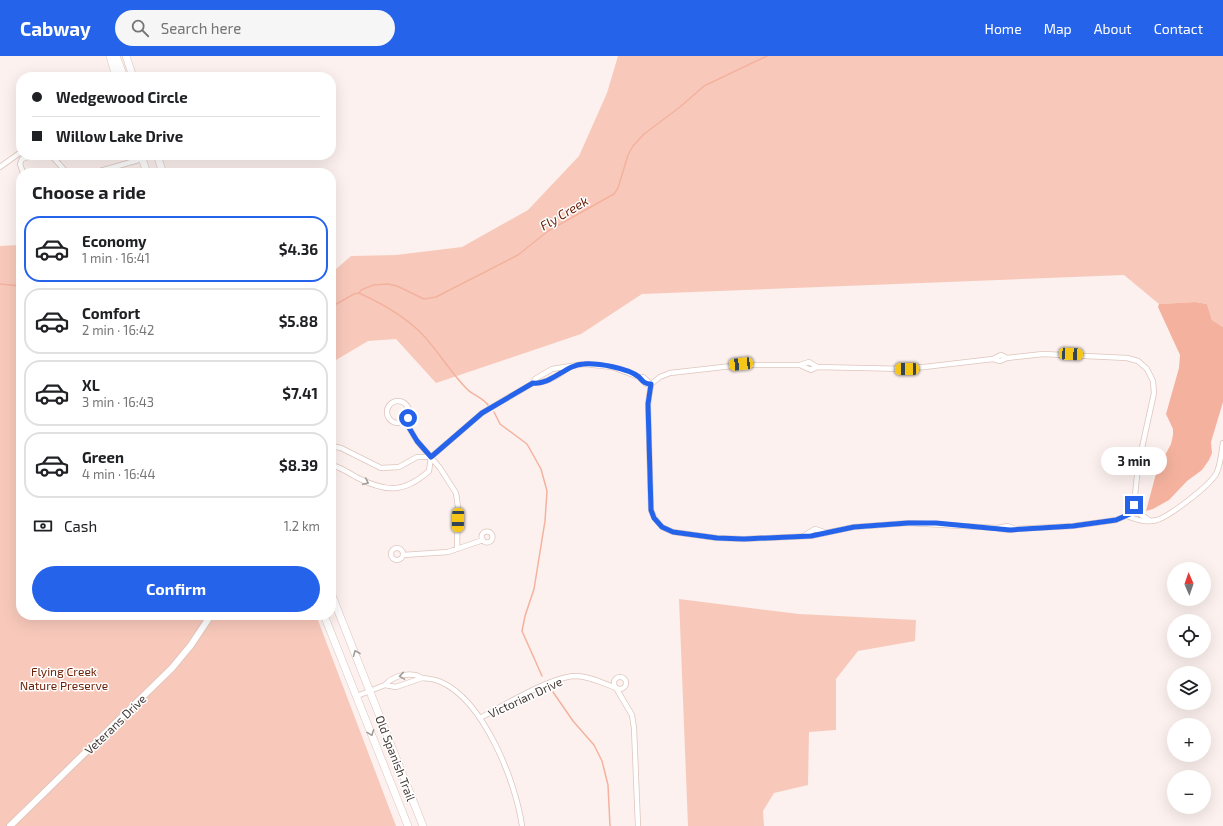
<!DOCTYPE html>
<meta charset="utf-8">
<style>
body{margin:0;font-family:"Exo 2",sans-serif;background:#f6f6f6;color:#202124;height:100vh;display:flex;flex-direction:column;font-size:15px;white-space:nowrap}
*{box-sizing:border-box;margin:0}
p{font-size:13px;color:#757577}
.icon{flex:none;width:22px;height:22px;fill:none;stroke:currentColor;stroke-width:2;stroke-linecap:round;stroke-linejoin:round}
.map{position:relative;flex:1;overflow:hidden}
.details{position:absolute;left:16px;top:112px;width:320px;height:452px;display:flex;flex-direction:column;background:#fff;border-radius:16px;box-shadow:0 4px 16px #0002}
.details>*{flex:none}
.top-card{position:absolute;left:16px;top:16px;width:320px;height:88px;border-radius:16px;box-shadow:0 4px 16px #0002;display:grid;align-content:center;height:88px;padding:0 16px;background:#fff}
.needle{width:26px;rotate:358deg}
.buttons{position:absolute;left:1167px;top:506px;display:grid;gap:8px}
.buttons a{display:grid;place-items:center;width:44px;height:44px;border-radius:50%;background:#fff;box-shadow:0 4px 16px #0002;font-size:20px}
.end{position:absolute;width:18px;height:18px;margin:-9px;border:5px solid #2563eb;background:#fff;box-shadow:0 0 0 2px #fff}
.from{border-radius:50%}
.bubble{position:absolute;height:28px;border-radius:14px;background:#fff;box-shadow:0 4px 16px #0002;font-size:13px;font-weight:700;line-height:28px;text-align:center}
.car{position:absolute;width:12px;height:24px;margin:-12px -6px;border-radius:5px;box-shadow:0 0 3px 1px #0007;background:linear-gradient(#f5c518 24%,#345 0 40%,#f5c518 0 76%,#345 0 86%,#f5c518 0)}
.top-card b{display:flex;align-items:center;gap:14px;height:38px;font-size:15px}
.top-card b+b{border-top:1px solid #e0e0e0}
.top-card i{width:10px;height:10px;background:#202124}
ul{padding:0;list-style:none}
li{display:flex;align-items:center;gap:12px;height:66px;margin:0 8px 6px;padding:0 8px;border:2px solid #e0e0e0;border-radius:16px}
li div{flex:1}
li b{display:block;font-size:15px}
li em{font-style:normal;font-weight:700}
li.selected{border-color:#2563eb}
li>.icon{width:36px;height:36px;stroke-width:1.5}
h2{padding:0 16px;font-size:18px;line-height:48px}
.pay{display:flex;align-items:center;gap:10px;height:44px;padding:0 16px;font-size:15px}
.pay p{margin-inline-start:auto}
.cta{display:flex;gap:8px;margin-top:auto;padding:8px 16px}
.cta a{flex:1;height:46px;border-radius:24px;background:#2563eb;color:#fff;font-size:16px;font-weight:700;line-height:46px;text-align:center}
header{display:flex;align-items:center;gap:24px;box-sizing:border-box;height:56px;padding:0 20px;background:#2563eb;color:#fff}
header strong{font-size:19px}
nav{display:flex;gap:22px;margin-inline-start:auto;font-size:14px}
.search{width:280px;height:36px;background:#f6f6f6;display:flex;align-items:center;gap:10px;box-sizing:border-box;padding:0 14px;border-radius:22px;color:#757577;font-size:15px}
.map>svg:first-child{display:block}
.green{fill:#f8c9bb}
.water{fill:#f4b29e}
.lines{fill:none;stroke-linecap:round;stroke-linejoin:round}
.stream{stroke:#f4b29e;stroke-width:1.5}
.street-casing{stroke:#dec5bd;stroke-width:6}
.secondary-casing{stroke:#dec5bd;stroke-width:8}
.primary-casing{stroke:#dec5bd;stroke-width:8}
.street{stroke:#fff;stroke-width:4.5}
.secondary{stroke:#fff;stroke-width:6}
.primary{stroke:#fff;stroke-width:7}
.oneway{stroke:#a19c9a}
.route{stroke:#2563eb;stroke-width:5}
.labels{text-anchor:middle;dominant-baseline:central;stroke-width:3;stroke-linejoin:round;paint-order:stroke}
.park-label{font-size:12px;fill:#6d2208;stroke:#fff}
.street-label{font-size:12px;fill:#433936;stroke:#fff}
.water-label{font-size:13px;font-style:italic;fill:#671c02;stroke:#fff}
</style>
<header>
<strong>Cabway</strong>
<div class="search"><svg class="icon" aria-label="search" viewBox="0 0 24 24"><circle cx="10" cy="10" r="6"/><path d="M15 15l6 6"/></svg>Search here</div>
<nav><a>Home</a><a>Map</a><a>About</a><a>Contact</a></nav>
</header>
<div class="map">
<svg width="1223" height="770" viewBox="0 0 1223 770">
<rect width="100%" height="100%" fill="#fcf1ee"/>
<path class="green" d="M618,0H1223V271L1212,264L1207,248L1195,246L1159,248L1124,219L642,238L581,278L436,327L396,283L368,285L331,307V214H335L351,200L396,199L462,191L528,154L579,100L607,37Z
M20,189L21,559H316L396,770H0V190Z
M679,543L799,558L916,564L915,585L858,595L836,623V674L809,676L808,729L774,737L763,755L764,770H688Z"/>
<path class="water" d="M1195,246L1207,248L1212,264L1223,271V346L1211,386L1212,397L1209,404L1202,414L1187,425L1169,444L1153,453L1146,455L1157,414L1171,388L1173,379V373L1166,358L1179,312L1180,299L1158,251L1159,248Z"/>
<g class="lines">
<path class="stream" d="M0,228L21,230
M359,237C381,247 406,261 423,279C439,296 450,316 466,332C472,339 482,341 488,349
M331,251L354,238L359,237L361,234L373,229L388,228L397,230L424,243L436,241L518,199L548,175L614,138L618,132L628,99L633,90L644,78L680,51L704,30L767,0
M494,356L500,368L527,388L541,413L547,435L545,465L534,533L525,560L522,575L542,620
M553,636L573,665L594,689L602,705L608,729L610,770"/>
<g class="street-casing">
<path id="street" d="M51,99L67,117
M0,111L21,96
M23,117L20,108L22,103L34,99
M93,117L142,103
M1043,298L1127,302L1138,305L1147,313L1153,325L1154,337L1138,410L1134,449L1130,458L1116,464L1073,470L1016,473L1007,470L998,472L908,467L854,471L811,480L744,483L717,482L673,476L662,471L654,461L651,454L648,348L651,328L660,321L670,317L741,309H800L811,314L817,311L907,313L993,303L1000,305L1007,302Z
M993,303L1001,299L1007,302
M800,309L809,306L817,311
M639,321L646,328H651
M533,327C544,328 561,319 568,311
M387 356a11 11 0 1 1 22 0a11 11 0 1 1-22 0Z
M405,365L417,385L440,412L456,437L458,451L457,493
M331,390L341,392L381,412L399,411L417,401H431L482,357L533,327L535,323L552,313L584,308L612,311L639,321H643L651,328
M331,409C340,411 348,416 356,421C385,436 403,438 429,415L431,401
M1132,453L1149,464
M1127,460C1137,464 1146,467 1157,464C1170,460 1209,430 1216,418C1221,409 1221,397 1223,387
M1000,473L1010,474L1016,473
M481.5 481a5.5 5.5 0 1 1 11 0a5.5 5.5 0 1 1-11 0Z
M805,479L815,473L824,476
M391 498a6 6 0 1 1 12 0a6 6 0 1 1-12 0Z
M403,499L448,496L483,484
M614 627a6 6 0 1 1 12 0a6 6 0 1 1-12 0Z
M385,629C392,621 404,617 415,619C418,619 420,622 423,622C429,623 435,623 441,626C484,645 516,726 522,770
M357,640L385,629L396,631L422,622
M480,662C503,650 550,621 575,620C589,620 603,627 616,632L632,659L634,672L638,770"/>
</g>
<g class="secondary-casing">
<path id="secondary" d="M10,770L172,612L191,589L211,559"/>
</g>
<g class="primary-casing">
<path id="primary" d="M110,0L116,21
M116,0L124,21
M126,0L133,21
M141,99L147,117
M157,99L163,117
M331,537L423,770
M324,559L408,770"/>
</g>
<use href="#street" class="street"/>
<use href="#secondary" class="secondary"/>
<use href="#primary" class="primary"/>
</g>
<defs><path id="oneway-chevron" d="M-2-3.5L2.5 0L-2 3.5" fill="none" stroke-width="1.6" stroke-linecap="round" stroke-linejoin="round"/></defs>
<g class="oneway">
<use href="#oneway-chevron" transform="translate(366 426) rotate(25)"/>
<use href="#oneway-chevron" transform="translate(356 597) rotate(-112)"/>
<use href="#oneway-chevron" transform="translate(402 620) rotate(171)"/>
<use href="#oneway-chevron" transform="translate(371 677) rotate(69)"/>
</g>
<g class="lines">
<path class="route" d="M408,362L405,365L417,385L431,401L482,357L533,327C552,329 566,308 584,308C598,307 628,312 639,321C643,325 644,328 651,328L648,348L651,454L654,462L662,471L673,476L717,482L744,483L811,480L854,471L908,467H936L1010,474L1073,470L1116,464L1130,458L1134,449"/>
</g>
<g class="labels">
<g class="park-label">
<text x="64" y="615">Flying Creek<tspan x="64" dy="14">Nature Preserve</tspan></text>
</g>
<g class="street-label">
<text transform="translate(525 641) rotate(-25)">Victorian Drive</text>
<text transform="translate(115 668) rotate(-44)">Veterans Drive</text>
<text transform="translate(396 702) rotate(69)">Old Spanish Trail</text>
</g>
<g class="water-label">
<text transform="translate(564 157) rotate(-31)">Fly Creek</text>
</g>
</g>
</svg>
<div class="buttons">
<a><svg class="needle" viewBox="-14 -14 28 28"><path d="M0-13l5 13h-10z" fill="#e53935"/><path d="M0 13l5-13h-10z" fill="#757577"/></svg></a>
<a><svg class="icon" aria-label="locate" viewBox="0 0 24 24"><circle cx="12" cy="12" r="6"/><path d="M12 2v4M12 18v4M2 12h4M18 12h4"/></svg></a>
<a><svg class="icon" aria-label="layers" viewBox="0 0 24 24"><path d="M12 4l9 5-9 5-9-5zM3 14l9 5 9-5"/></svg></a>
<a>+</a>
<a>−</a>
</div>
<i class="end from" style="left:408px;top:362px"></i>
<i class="end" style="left:1134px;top:449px"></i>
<div class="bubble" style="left:1101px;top:391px;width:66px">3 min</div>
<i class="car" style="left:1071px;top:298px;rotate:93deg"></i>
<i class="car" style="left:741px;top:308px;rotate:264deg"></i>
<i class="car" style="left:907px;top:313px;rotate:269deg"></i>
<i class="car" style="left:458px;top:464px;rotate:181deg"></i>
<div class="top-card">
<b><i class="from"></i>Wedgewood Circle</b>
<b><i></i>Willow Lake Drive</b>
</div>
<section class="details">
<h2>Choose a ride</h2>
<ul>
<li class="selected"><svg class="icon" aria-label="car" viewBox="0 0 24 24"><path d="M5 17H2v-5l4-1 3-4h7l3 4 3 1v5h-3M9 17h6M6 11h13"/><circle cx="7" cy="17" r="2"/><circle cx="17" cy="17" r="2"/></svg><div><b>Economy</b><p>1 min · 16:41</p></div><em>$4.36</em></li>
<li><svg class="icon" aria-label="car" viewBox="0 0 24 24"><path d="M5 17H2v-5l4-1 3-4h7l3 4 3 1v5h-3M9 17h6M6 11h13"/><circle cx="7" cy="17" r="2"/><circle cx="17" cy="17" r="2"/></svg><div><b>Comfort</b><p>2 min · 16:42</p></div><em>$5.88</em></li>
<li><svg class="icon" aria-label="car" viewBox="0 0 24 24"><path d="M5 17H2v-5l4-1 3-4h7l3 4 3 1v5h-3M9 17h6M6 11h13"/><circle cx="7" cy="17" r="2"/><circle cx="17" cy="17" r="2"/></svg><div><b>XL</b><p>3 min · 16:43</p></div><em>$7.41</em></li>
<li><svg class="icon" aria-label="car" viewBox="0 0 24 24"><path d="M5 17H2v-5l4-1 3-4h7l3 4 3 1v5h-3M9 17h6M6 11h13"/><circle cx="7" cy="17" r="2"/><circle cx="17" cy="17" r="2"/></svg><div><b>Green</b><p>4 min · 16:44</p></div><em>$8.39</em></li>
</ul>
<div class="pay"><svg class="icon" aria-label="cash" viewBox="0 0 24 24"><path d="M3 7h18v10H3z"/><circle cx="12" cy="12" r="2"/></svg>Cash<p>1.2 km</p></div>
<div class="cta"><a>Confirm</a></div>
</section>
</div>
